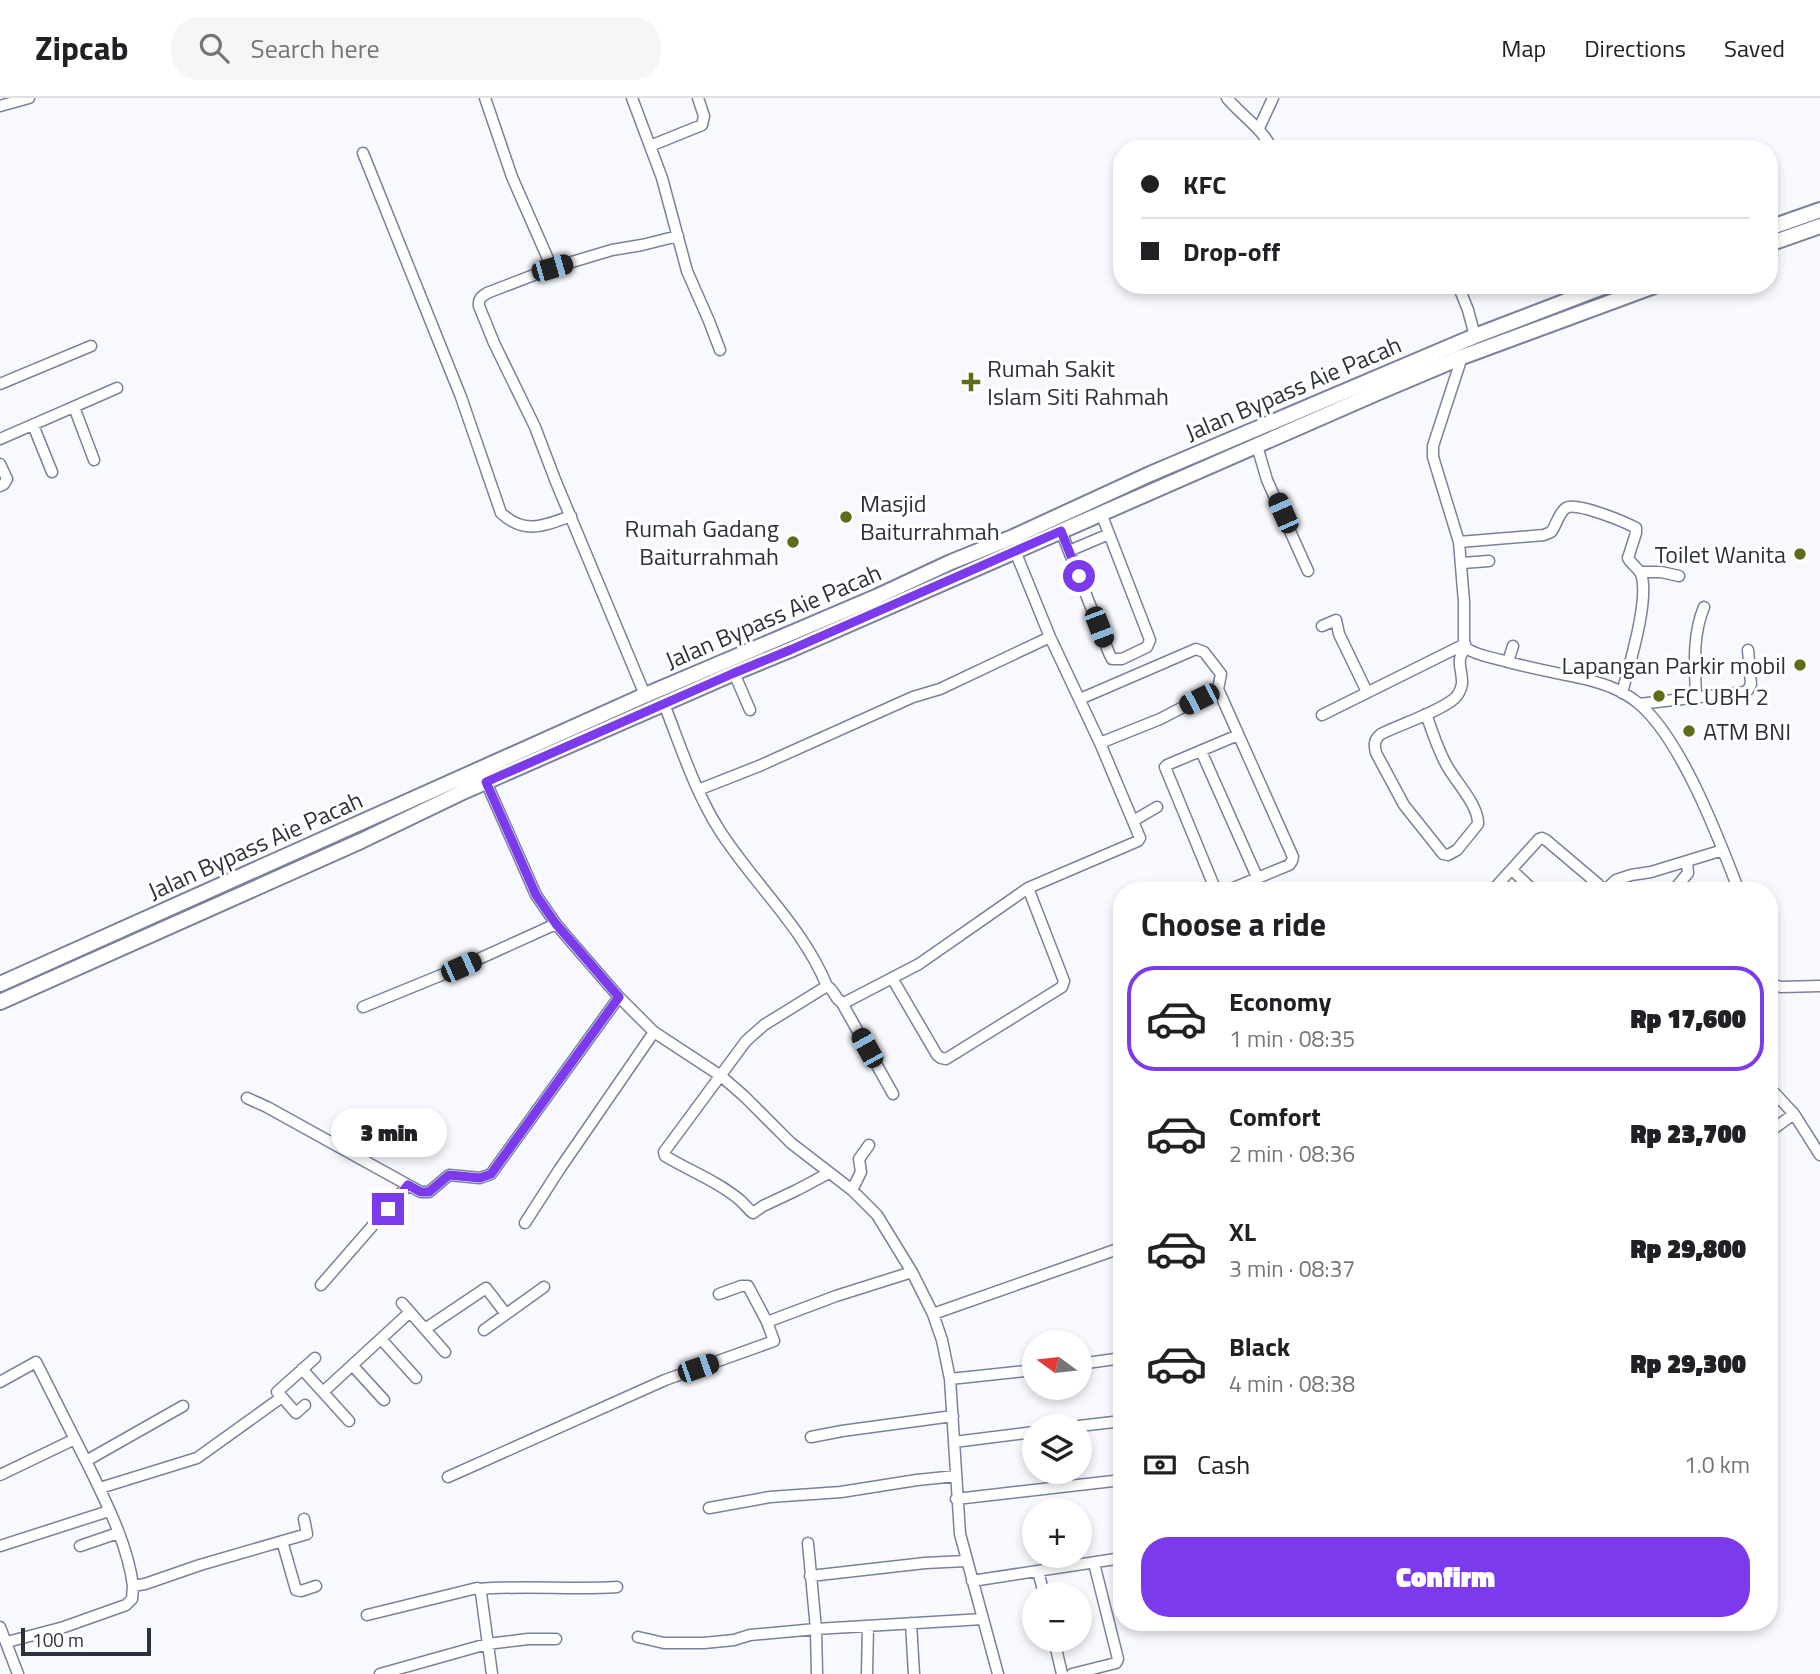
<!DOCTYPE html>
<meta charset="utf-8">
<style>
body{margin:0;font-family:"Titillium Web",sans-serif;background:#f6f6f6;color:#202124;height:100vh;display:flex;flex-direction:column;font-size:26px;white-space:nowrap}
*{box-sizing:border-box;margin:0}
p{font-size:23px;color:#757577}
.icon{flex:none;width:38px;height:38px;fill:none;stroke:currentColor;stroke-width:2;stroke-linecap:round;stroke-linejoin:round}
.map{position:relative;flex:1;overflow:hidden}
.sheet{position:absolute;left:1113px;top:784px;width:665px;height:749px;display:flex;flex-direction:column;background:#fff;border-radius:28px;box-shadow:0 4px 10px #0003}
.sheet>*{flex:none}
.banner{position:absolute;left:1113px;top:42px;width:665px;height:154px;border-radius:28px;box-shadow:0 4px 10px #0003;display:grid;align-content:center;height:154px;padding:0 28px;background:#fff}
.needle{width:46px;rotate:285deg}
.controls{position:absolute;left:1022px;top:1232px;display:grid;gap:14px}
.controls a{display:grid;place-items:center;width:70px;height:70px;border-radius:50%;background:#fff;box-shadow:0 4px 10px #0003;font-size:35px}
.scale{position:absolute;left:21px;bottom:18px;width:130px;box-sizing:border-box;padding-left:7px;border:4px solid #2d313b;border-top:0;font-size:19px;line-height:24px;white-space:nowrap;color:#2d313b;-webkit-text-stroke:5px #fff;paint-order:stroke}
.end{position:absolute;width:32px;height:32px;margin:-16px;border:9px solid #7c3aed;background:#fff;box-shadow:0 0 0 4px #fff}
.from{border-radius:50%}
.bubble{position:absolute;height:49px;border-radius:24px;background:#fff;box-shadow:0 4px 10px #0003;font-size:23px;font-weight:800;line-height:49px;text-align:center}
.car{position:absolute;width:21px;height:42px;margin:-21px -10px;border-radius:9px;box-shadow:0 0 5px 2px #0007;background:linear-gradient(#222 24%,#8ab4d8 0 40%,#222 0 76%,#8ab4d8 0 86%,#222 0)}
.banner b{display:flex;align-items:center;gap:24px;height:66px;font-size:26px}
.banner b+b{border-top:2px solid #e0e0e0}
.banner i{width:18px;height:18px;background:#202124}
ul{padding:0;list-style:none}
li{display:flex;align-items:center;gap:21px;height:105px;margin:0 14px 10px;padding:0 14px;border:4px solid transparent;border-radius:28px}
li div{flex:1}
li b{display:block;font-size:26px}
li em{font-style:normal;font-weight:800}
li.active{border-color:#7c3aed}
li>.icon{width:63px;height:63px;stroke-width:1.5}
h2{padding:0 28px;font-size:32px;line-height:84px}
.pay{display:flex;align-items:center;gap:18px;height:77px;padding:0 28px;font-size:26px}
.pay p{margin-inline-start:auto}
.button{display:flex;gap:14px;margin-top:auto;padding:14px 28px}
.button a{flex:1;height:80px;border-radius:28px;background:#7c3aed;color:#fff;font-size:28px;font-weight:800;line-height:80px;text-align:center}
header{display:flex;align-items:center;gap:42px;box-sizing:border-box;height:98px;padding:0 35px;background:#fff;border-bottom:2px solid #e0e0e0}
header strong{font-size:33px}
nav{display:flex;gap:38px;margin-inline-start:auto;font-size:24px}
.search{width:490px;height:63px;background:#f6f6f6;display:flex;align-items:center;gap:18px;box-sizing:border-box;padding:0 24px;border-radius:28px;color:#757577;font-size:26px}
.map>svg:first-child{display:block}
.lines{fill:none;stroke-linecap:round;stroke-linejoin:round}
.minor-casing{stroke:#79829a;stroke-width:13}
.highway-casing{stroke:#79829a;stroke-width:18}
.minor{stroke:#fff;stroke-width:10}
.highway{stroke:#fff;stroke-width:14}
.route{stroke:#7c3aed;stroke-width:9}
.poi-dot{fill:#5d6c17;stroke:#fff;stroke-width:2.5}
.labels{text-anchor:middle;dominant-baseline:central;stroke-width:6;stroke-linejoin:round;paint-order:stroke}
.poi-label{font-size:24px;fill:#2d313b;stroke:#fff;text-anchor:start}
.street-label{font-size:24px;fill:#2d313b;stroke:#fff}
</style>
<header>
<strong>Zipcab</strong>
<div class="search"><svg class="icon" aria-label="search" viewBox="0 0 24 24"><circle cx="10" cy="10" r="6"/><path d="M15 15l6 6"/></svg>Search here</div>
<nav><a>Map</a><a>Directions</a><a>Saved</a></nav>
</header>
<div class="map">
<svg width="1820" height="1576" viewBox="0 0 1820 1576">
<rect width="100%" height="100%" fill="#f7f9fe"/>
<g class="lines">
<g class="minor-casing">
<path id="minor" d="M485,0L512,79L552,170L487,195C481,199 478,201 479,208L494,245L535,329L556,384L645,597
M632,0L662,80L687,173L709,223L720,252
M1227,0C1242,18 1262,30 1272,51
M0,8L29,0
M1259,30L1273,0
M650,48L702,27L704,18L698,0
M363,55L461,299L501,415C525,437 543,428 571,418
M552,170L612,152L642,147L678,138
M1458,187L1468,212L1475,238
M1462,259L1433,348V359L1459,444L1464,504V543L1466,550C1476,557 1489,559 1501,562C1529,570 1557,575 1585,581C1605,586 1622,592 1638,605C1681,640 1719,741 1739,793
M0,286L91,248
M74,309L94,362
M33,327L52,374
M0,341L117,290
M1257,348L1267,382L1308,473
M0,366L7,381L4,386L0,388
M1061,433L1109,555L1112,561H1122L1147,549L1150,542L1101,415
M1459,444L1544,437L1551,434C1556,428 1559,414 1566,410C1575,403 1625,424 1636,430V435L1628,460C1631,466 1638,470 1641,476C1650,501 1629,568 1622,595
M1015,453L1050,539
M1069,453L1109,436
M1462,465L1489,463
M1640,474H1661L1679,478
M1322,528L1336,522L1339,536L1367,594
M1508,564L1513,548
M734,575L750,612
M1696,599C1695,569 1692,538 1704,509
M1080,601L1196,551L1204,554L1221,576L1218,591
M664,606C681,649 695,694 720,733C754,786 803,829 827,888C835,892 835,903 844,905L919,866L1028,790L1138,743L1140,740L1100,645L1050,539L940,591L913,599L759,668L698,692
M1639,606L1744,594L1748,592L1751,586L1748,552
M1426,616C1432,633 1438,652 1447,668C1456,684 1479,708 1478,726L1457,752L1448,757L1443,756L1404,707L1376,655C1374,647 1374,641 1381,636C1399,627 1441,613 1455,600C1458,597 1461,591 1462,586C1463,571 1454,563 1466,550
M1322,617L1465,546
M1100,645L1160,621L1218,591L1293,759L1292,763L1289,767L1226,793
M1201,653L1257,779
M486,684L536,797L556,826L573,846L619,899L654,934L721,978L744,998L791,1045L852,1092L877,1117L912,1174L933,1216L942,1242L950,1281L960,1436L998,1576
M1133,723L1157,709
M1512,772L1534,793
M1216,793L1165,669L1167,667L1238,637
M1492,793L1539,741L1542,740L1546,742L1598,786L1603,793
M1604,793L1616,782L1631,777L1651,774L1723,752
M1673,793L1688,775L1687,764
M892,880L937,957L941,960L946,961L1062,889L1064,883L1028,790
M1769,886L1781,889L1820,888
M827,888L764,927L746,943L664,1054L665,1058C690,1073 719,1084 741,1103C745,1107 749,1112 753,1115L763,1108L797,1092L829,1075
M842,905L893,996
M363,909L461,869L556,826
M1769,989L1794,1016L1820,1057
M247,1000L267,1009L408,1087L421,1094H429L449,1077L480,1080L491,1076L619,899
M1769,1034L1794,1016
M852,1092L861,1074L859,1061L869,1047
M525,1125L559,1072L654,934
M321,1187L408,1087
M719,1196L741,1188H748L767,1224
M402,1205L445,1254
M933,1216L1115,1152
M425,1231L486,1190L506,1216
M484,1232L544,1189
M381,1241L416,1280
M1080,1266L1122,1260
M352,1267L384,1302
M302,1271L349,1323
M950,1281L1034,1272
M0,1284L36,1264C54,1300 72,1336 90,1371C108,1408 128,1448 133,1488L145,1486L200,1467L307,1436L304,1421
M323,1294L410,1214
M282,1299L296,1315L305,1307
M1079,1328L1122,1323
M811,1339L842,1333L953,1318
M954,1344L1034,1334
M86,1363L183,1308
M0,1377L75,1341
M448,1379L665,1282L774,1243L767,1224L836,1198L912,1174
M100,1390L197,1360L282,1299L277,1294L315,1260
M956,1401L1122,1382
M709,1410L770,1399L841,1394L917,1382L956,1378
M282,1443L296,1492L301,1493L316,1488
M808,1445L816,1531L817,1576
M0,1448L109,1413
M80,1448L118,1435
M1038,1473L1044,1496
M810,1478L925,1465L966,1463
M972,1483L1122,1460
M478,1491C525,1487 571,1492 617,1489
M367,1517L477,1490L481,1495L492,1576
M911,1525L914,1576
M0,1529L18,1576
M638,1539L664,1545H704L734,1542L750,1537L816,1531L983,1521
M1054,1542L1062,1576
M7,1544L64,1529L126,1507L132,1501L133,1488
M380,1576L487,1546L528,1541H556
M867,1576L868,1528
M1072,1576L1116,1565L1118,1561L1094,1465"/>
</g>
<g class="highway-casing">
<path id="highway" d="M1769,130L1820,112
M1769,146L1820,128
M0,886L641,599L876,499L951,464L1013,439L1150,376L1475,238L1608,187
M0,904L361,743L465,693L734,575L790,552L1379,294L1462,259L1657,187"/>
</g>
<use href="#minor" class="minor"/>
<use href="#highway" class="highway"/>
</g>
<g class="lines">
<path class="route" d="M388,1111L408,1087L421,1094H429L449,1077L480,1080L491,1076L619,899L556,826L536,797L486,684L734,575L790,552L1061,433L1079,478"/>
</g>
<g class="poi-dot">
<path d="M967.5 273.5h7v7h7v7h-7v7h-7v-7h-7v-7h7z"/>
<circle cx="846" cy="419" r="7"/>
<circle cx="793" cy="444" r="7"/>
<circle cx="1800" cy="456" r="7"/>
<circle cx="1800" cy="567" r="7"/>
<circle cx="1659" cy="598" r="7"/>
<circle cx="1689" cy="633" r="7"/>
</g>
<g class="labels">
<g class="poi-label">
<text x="987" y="270">Rumah Sakit<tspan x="987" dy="28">Islam Siti Rahmah</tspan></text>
<text x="860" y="405">Masjid<tspan x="860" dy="28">Baiturrahmah</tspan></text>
<text x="779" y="430" text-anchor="end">Rumah Gadang<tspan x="779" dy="28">Baiturrahmah</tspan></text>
<text x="1786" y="456" text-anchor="end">Toilet Wanita</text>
<text x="1786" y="567" text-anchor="end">Lapangan Parkir mobil</text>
<text x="1673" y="598">FC UBH 2</text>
<text x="1703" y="633">ATM BNI</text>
</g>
<g class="street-label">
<text transform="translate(1293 290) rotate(-23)">Jalan Bypass Aie Pacah</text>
<text transform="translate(773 518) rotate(-23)">Jalan Bypass Aie Pacah</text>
<text transform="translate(255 747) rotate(-24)">Jalan Bypass Aie Pacah</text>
</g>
</g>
</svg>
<div class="controls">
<a><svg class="needle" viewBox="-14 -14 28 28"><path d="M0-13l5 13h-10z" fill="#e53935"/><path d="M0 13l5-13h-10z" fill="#757577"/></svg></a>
<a><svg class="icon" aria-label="layers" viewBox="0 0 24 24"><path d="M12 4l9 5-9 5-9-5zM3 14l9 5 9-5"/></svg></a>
<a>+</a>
<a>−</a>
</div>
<div class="scale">100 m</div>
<i class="end from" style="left:1079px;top:478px"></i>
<i class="end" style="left:388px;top:1111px"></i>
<div class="bubble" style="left:331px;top:1010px;width:116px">3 min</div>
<i class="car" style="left:552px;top:170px;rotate:74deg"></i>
<i class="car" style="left:1283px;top:415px;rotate:336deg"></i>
<i class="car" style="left:1099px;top:529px;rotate:159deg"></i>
<i class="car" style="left:1199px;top:601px;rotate:243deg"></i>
<i class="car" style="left:461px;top:869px;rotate:66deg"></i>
<i class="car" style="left:867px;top:950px;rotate:331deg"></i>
<i class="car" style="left:698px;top:1270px;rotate:71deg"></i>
<div class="banner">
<b><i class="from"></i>KFC</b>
<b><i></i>Drop-off</b>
</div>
<section class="sheet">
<h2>Choose a ride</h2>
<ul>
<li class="active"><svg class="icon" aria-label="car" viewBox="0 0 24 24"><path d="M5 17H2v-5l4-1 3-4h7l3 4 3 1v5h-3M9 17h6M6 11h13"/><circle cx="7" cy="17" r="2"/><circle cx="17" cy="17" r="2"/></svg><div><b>Economy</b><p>1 min · 08:35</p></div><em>Rp 17,600</em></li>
<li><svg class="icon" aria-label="car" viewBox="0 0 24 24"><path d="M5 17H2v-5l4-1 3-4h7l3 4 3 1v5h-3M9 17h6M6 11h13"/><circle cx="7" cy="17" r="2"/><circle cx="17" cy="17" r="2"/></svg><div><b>Comfort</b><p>2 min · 08:36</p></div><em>Rp 23,700</em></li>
<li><svg class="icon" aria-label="car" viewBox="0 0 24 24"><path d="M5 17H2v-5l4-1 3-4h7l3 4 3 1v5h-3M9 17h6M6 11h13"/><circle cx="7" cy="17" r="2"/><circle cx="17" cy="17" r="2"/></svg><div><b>XL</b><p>3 min · 08:37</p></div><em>Rp 29,800</em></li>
<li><svg class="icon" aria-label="car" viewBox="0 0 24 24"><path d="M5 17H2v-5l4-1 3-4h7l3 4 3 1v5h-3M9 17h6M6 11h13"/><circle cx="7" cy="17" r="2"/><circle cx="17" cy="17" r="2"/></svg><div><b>Black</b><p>4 min · 08:38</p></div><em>Rp 29,300</em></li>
</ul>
<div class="pay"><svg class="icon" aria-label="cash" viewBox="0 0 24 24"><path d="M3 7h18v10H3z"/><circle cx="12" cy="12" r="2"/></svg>Cash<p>1.0 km</p></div>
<div class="button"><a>Confirm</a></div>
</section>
</div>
